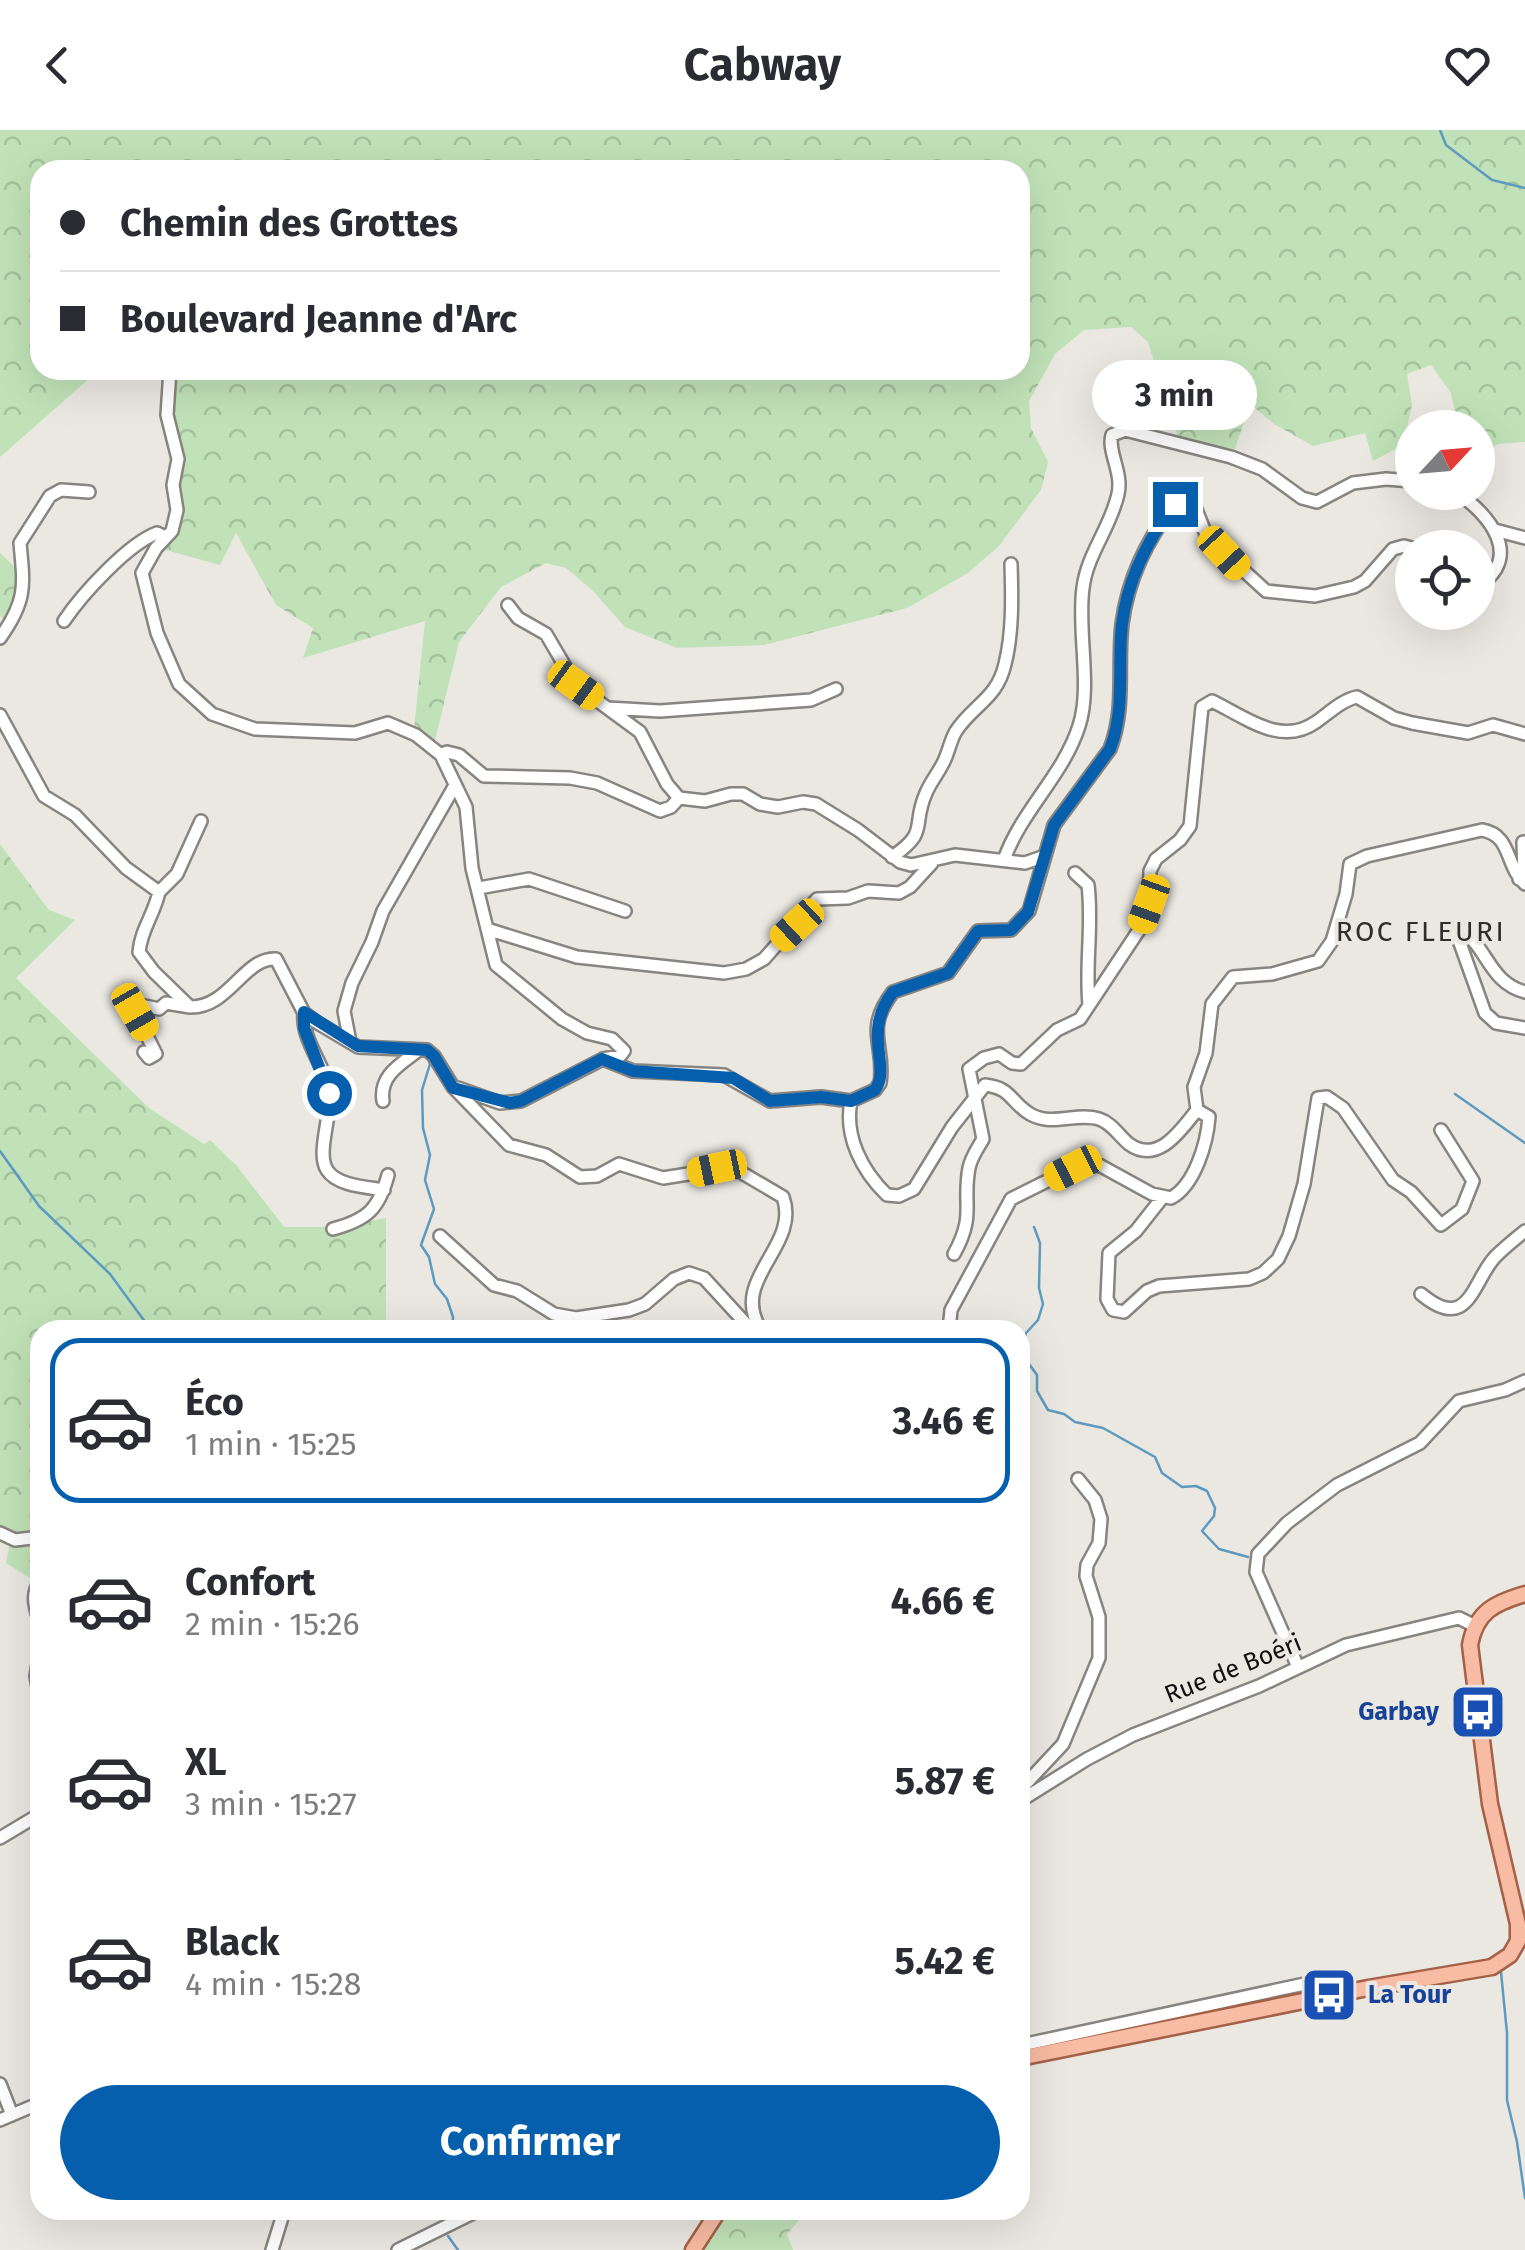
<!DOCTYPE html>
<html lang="fr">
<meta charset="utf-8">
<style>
body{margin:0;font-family:"Fira Sans",sans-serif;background:#f2f2f3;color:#2b2b33;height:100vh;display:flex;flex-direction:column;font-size:38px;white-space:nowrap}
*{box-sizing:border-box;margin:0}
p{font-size:32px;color:#7c7c81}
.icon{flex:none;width:55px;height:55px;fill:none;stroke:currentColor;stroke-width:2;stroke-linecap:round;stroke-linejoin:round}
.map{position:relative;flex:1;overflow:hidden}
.panel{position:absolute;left:30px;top:1190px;width:1000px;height:900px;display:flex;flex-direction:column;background:#fff;border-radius:30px;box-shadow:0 10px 40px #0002}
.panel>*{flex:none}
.top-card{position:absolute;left:30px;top:30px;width:1000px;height:220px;border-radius:30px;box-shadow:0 10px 40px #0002;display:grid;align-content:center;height:220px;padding:0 30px;background:#fff}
.needle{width:65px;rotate:64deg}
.controls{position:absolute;left:1395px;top:280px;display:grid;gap:20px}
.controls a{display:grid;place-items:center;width:100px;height:100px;border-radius:50%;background:#fff;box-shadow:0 10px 40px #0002;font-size:50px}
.end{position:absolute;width:45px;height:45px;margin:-22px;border:12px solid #055fad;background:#fff;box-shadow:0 0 0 5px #fff}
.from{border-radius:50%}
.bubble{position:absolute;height:70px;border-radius:35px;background:#fff;box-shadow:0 10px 40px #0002;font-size:32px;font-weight:700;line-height:70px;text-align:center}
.car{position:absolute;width:30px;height:60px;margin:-30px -15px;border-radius:12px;box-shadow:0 0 8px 2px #0007;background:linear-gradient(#f5c518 24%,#345 0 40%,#f5c518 0 76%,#345 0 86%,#f5c518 0)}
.top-card b{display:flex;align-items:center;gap:35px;height:95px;font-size:38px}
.top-card b+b{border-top:2px solid #e1e1e2}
.top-card i{width:25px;height:25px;background:#2b2b33}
ul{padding:18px 0 0;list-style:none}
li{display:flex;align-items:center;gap:30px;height:165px;margin:0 20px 15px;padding:0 10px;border:5px solid transparent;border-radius:30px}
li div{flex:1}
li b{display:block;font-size:38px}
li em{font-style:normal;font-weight:700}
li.selected{border-color:#055fad}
li>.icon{width:90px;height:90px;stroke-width:1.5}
.action{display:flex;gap:20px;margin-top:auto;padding:20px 30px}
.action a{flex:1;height:115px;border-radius:60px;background:#055fad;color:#fff;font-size:40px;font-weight:700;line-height:115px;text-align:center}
header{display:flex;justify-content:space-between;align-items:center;height:130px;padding:0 30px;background:#fff;font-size:45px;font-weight:700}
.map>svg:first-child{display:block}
.forest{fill:url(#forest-crowns)}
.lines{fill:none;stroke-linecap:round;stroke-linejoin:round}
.stream{stroke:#5d9ac0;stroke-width:2.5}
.minor-casing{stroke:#888580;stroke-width:16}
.major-casing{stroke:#a46147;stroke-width:19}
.minor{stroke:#fff;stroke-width:11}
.major{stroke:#f8bba3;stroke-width:14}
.route{stroke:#055fad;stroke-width:12}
.labels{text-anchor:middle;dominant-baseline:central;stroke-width:8;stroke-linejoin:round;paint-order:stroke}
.street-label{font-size:25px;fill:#11100e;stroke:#ebe8e2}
.transit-label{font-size:25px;font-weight:bold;fill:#164399;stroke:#ebe8e2;text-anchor:end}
.neighbourhood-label{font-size:28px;letter-spacing:2.5px;fill:#302e2a;stroke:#ebe8e2}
</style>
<header><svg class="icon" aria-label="back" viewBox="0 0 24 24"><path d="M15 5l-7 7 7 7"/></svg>Cabway<svg class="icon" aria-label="heart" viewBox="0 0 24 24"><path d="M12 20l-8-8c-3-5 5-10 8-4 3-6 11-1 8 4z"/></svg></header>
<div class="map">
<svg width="1525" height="2120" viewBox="0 0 1525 2120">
<defs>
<pattern id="forest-crowns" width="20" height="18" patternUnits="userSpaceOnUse" patternTransform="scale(2.5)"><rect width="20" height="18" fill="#c1e2b8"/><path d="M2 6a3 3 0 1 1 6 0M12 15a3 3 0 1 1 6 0" fill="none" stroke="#a5c19d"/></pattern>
</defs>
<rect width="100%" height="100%" fill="#ebe8e2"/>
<path class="forest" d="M0,0H1525V312L1498,314L1478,326V298L1458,297L1451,263L1431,235L1407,244L1412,275L1403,315L1373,331L1365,303L1313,316L1274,294L1250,274L1235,319L1179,311L1148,212L1131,197L1084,200L1055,224L1029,271L1031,298L1048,332L1041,360L999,416L968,443L907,478L764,515L677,518L625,497L592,460L566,438L546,433L501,457L459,512L435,610L414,599L425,491L303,528L313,498L276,475L236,403L220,435L162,419L179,377L169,281L174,240H1020V40H40V240H99L0,327Z
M0,423L21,443L15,469L3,488L0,486Z
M0,714L49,780L75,790L16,848L149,978L204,1014L210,1010L237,1036L284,1097H334L386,1088V1200H40V1445L33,1450L6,1433L10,1412L0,1407Z
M726,2080H808L787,2104L793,2120H699Z"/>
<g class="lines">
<path class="stream" d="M1440,0L1446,15L1492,50L1525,58
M427,927L430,934L422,960L423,998L430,1025L425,1050L434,1079L421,1115L429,1127L435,1154L447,1169L453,1187L452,1200
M1455,964L1525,1013
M0,1021L39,1076L110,1144L151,1200
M1034,1097L1040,1113L1039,1158L1043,1174L1038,1190L1026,1203L1022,1214L1024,1227L1037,1245V1261L1048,1280L1064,1284L1075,1292L1103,1298L1155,1327L1162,1343L1182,1357L1196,1356L1207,1361L1215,1378L1214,1386L1202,1401L1219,1419L1248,1427
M1501,1842L1507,1903V1970L1517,2012L1525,2068
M438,2080L439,2087
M448,2106L458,2120"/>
<g class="minor-casing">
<path id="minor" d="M170,240L167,285L178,329L173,355L177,380L172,401L156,418L142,443L157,503L179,554L212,584L255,599L355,603L388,593L416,605L441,625L447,622L459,625L484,646L570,648L597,653L660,681L671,677L679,668
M1456,362C1490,384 1524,428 1478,456
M1495,400L1525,408
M508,475L518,488L546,504L576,555L640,602L667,654L679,668L705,671L731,664H743L760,674L778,677L803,672L816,674L858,700L900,732L911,735L955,725L1025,733L1042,727
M64,491C82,464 128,414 157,403L165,407
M0,508C27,470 24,456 20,413L50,366L61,360L89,362
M608,578L660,581L811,570L836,559
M0,585L44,666L75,685L126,738L159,762
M441,625L466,677L472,738L496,835L562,889L587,903L612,909L624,921L620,926L603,929
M892,727C930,701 911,697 926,663C931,651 940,641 945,629C949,620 951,609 956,601C974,574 997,569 1005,534C1013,502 1012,466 1011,434
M1004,730C1021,681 1063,646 1079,596C1092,557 1077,499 1083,458C1087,424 1111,397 1118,364C1123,342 1107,321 1112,305L1125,300L1231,327L1262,339L1302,368L1317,372L1353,353L1386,349L1412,351
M1075,743L1088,755C1093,795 1085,834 1089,875
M1519,749L1524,745L1523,712
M479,758L529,749L625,781
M159,762C154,785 141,799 139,822L154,842L190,877C229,878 244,827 276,829L304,883L316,892L358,917L427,920L434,926L453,957L509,1015L546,1025L580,1047L597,1046L619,1034L663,1048L732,1037L783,1067C801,1117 728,1149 761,1200
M159,762L177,744L201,691
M487,799L577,827L724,843L746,839L764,829L817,769L848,768L868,761L899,763L910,757L932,733
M1525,862C1490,853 1488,819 1462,800L1456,802L1485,883L1496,893L1525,898
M304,883C301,911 326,935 329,963C332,986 316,1023 327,1040C337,1056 367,1057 384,1060
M350,912L344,881L352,853L372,812L383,781L454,657
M144,922L149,928L156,924L135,882L136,878L145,876L159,879L166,873L190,877
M458,958L500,973L521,971L603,929L633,941L724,945L770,971L821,967L851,971
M383,971C379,945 401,934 419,920
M851,971L875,960L880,953C886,915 863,901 893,862L948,843L978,801L1011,800L1029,781L1054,695L1110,619C1126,578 1117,536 1122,494C1128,448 1147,410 1175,373L1186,372L1195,377L1207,407L1266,461L1315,466L1354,457L1365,451L1393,419L1404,416L1412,418
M851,971C844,1006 862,1041 887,1065L899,1066L914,1059L952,997L985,955C1012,958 1010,972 1030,984C1052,997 1076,982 1099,989C1112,993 1119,1006 1129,1014C1158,1035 1181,1000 1197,980L1209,987C1207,1013 1195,1055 1171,1068L1152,1064L1101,1036L1089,1034L1073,1038L1011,1069L951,1180L949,1200
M1197,980L1194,957L1206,923L1212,874L1233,847L1272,844L1318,831L1332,811L1346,764L1350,734L1367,726L1482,700C1512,705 1505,736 1525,754
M1162,1068L1136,1101L1109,1123L1107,1169L1113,1180L1124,1182L1147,1161L1159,1156L1249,1149L1263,1143L1278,1129L1289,1106L1304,1054L1318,968L1327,967L1343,978L1393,1050L1411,1062L1441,1095L1462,1079L1473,1051L1441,1000
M333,1099C367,1090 379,1079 388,1045
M440,1106L494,1155L517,1161L554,1184L576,1188L629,1180L645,1174L674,1149L689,1143L704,1148L748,1196L760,1199
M954,1124C976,1084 962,1075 969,1038C971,1027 978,1018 983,1009L969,939L984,928L999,924L1012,933L1021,934L1057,900L1080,889L1141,797L1149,774L1150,741L1156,729L1180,710L1190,696L1202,577L1212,571C1245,587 1281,617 1316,592C1329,583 1342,570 1357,567L1394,588L1412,593L1468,603L1493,595L1525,604
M1421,1164C1469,1204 1472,1152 1495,1127C1504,1118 1515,1109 1525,1101
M0,1403L15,1410L40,1407
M40,1452C30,1465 36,1479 40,1494
M1020,1455V1483
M40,1521L36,1546L40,1569
M1298,1537L1256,1442L1258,1424L1287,1393L1337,1355L1420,1313L1459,1271L1505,1260L1525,1251
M1020,1660L1063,1614L1099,1528V1487L1086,1446L1087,1435L1099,1413L1101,1389L1095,1370L1078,1349
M1020,1671L1087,1629L1133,1605L1259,1556L1346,1515L1459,1488L1475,1496
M0,1708L40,1684
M1021,1928V1916L1031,1913L1314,1852
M0,1954L12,1985
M0,1990L40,1973
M272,2120L284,2081
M398,2120L479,2080"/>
</g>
<g class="major-casing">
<path id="major" d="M1020,1928L1368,1858L1492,1837L1510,1825L1518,1811V1794L1490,1674L1470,1515C1476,1482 1494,1473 1525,1464
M693,2120L719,2080"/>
</g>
<use href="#minor" class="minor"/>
<use href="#major" class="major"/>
</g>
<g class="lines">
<path class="route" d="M329,963L304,898V882L358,916L427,920L434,926L453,958L510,973L521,971L602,929L633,941L733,948L770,971L821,967L851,971L875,960C892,937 861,903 893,862L948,843L978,801L1011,800L1028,782L1054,695L1110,619C1126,578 1117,536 1122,494C1128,448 1147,410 1175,374"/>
</g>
<defs>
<g id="bus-square" transform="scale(2.875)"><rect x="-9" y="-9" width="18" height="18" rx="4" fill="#1a4fb4" stroke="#ebe8e2"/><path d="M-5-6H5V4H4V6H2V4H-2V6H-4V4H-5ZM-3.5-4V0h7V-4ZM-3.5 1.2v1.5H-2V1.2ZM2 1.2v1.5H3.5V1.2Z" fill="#fff"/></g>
</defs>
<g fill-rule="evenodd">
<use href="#bus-square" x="1478" y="1582"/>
<use href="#bus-square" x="1329" y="1865"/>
</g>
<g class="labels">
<g class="street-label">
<text transform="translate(1233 1539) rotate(-22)">Rue de Boéri</text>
</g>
<g class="transit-label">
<text x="1439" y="1582">Garbay</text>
<text x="1368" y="1865" text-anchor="start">La Tour</text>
</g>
<g class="neighbourhood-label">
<text x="1421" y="801">ROC FLEURI</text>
</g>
</g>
</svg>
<div class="controls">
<a><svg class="needle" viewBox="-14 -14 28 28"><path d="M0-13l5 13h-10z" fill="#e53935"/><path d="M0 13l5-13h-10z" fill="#7c7c81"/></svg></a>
<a><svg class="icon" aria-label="locate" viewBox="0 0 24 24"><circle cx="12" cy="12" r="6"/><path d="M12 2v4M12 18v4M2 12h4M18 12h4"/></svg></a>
</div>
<i class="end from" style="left:329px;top:963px"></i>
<i class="end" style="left:1175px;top:374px"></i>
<div class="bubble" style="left:1092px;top:230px;width:165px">3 min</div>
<i class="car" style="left:1224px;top:423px;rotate:137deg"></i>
<i class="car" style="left:576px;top:555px;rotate:126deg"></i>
<i class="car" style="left:1149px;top:774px;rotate:200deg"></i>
<i class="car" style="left:797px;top:795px;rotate:227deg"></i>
<i class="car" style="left:135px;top:882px;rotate:150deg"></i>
<i class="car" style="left:717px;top:1038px;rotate:258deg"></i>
<i class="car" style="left:1073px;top:1038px;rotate:243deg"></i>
<div class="top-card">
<b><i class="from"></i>Chemin des Grottes</b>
<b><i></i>Boulevard Jeanne d'Arc</b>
</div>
<section class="panel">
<ul>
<li class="selected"><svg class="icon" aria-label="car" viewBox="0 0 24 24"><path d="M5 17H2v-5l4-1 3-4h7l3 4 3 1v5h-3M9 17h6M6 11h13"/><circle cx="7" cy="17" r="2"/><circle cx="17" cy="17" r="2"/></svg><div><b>Éco</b><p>1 min · 15:25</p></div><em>3.46 €</em></li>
<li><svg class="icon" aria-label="car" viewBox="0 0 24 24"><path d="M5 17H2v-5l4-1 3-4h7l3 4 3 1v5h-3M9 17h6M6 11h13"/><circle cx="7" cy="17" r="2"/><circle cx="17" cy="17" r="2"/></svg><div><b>Confort</b><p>2 min · 15:26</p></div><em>4.66 €</em></li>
<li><svg class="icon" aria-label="car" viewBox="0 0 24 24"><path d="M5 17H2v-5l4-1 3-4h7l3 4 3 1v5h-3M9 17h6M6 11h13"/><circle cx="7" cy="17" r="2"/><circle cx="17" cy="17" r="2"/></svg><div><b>XL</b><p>3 min · 15:27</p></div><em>5.87 €</em></li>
<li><svg class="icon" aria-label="car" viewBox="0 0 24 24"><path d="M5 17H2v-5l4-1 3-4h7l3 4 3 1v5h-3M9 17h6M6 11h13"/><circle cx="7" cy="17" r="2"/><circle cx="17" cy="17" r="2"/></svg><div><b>Black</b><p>4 min · 15:28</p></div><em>5.42 €</em></li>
</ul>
<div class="action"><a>Confirmer</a></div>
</section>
</div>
